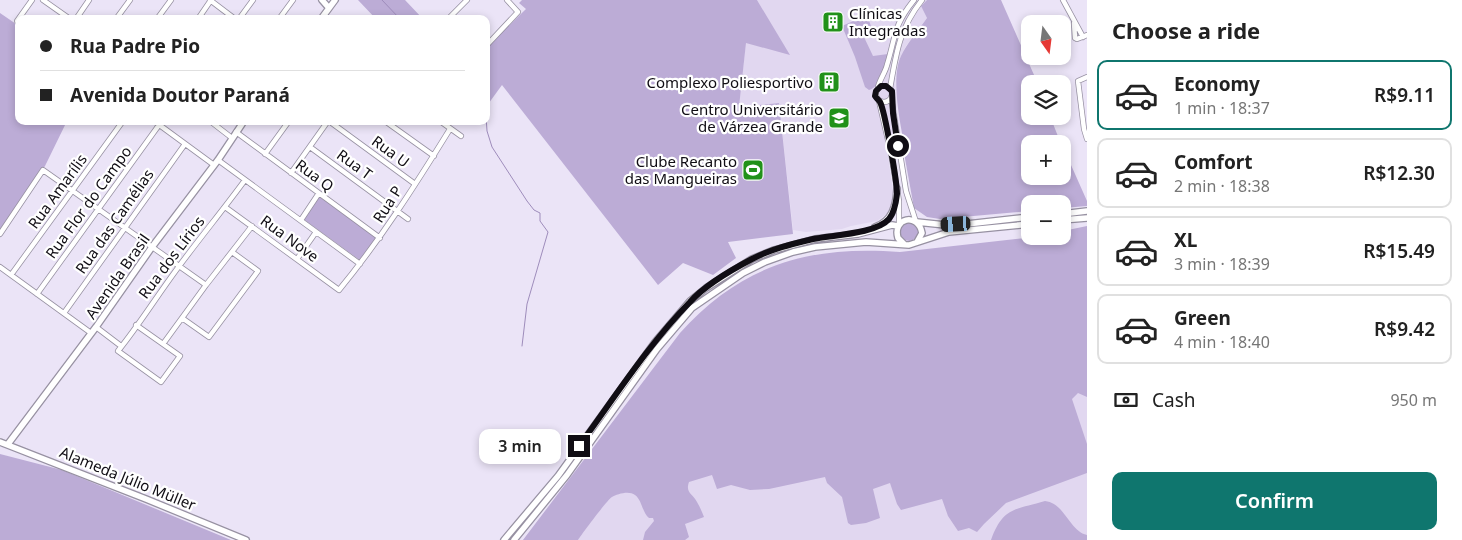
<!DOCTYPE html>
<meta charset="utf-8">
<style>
body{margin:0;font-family:"Noto Sans",sans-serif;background:#f6f6f6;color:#222;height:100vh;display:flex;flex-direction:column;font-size:19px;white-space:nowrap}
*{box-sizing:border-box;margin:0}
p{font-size:16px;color:#767676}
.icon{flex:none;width:28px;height:28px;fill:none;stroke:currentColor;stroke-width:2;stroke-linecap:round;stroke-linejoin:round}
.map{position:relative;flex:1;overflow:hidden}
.side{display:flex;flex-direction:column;background:#fff;width:375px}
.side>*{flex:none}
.hud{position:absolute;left:15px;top:15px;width:475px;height:110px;border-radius:10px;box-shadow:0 2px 8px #0003;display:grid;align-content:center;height:110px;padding:0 25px;background:#fff}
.needle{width:32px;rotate:166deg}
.tools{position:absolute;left:1021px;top:15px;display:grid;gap:10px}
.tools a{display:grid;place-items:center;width:50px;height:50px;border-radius:10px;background:#fff;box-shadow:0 2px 8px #0003;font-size:25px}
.end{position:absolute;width:22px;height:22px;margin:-11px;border:6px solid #100d14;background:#fff;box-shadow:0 0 0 2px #fff}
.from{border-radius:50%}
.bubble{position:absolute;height:35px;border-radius:10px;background:#fff;box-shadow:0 2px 8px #0003;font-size:16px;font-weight:600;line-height:35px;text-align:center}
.car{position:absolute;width:15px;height:30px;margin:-15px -8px;border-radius:6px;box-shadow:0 0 4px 1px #0007;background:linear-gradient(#222 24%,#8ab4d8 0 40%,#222 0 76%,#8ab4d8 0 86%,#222 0)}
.hud b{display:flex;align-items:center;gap:18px;height:48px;font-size:19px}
.hud b+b{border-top:1px solid #e0e0e0}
.hud i{width:12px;height:12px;background:#222}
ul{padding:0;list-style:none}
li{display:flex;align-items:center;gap:15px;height:70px;margin:0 10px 8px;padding:0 15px;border:2px solid #e0e0e0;border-radius:10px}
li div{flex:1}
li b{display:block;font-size:19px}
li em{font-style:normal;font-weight:600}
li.selected{border-color:#0f766e}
li>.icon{width:45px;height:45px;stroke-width:1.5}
h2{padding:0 25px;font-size:22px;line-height:60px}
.pay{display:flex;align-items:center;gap:12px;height:55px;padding:0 25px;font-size:19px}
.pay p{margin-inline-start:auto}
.button{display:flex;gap:10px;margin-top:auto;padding:10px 25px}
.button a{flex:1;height:58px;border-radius:10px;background:#0f766e;color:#fff;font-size:20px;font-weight:600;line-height:58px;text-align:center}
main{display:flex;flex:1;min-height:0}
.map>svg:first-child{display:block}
.built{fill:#e1d7f0}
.green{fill:#bcacd6}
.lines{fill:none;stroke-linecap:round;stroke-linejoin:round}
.stream{stroke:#9e8cbb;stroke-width:1}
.street-casing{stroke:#9791a2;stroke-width:6}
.secondary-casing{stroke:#9791a2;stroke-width:8}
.street{stroke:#fff;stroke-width:4.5}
.secondary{stroke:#fff;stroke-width:5.5}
.route{stroke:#100d14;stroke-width:6}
.labels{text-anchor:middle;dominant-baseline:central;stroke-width:4.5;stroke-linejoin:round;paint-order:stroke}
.poi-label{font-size:15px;fill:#100d14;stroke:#fff;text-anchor:end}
.street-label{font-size:15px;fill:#100d14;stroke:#fff}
</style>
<main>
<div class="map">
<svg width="1087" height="540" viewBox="0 0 1087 540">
<rect width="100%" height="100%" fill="#ebe4f7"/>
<path class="built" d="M757,0H927L921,6L927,18L906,46L897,64L895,75L897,111L902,147L887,150L894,198L888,213L877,221L851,226L842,229L806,232L793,230L779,103L739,107L746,42L789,54Z
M1087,386V540H523L583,462L1057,395Z"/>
<path class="green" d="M358,0H405L423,19H376Z
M522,0H757L790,55L746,43L739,107L779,103L793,234L728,242L736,258L713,275L683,263L658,285L502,85L486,107V48L526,9L519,3Z
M927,0H1001L1038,84H1030V116H1050L1061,144H1030V176H1062L1063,147L1087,201V206L1063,208L1062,204H1030V211L940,219L927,217L914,208L904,153H906C901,128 890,79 901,56C907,43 918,31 927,18L921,6Z
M0,13L19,26V121H67L45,166L0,232Z
M867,15L872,29L863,35L873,56L888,54C885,66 881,87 869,90L865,87L855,57L842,26Z
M320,196L378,238L361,261L303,219Z
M900 232a9 9 0 1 1 18 0a9 9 0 1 1-18 0Z
M1087,226V397L1078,393L1072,399L1087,444V473L1006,503L984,524L977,532L969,528L958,531L948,516L942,499L901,510L897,504L890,483L873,489L880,518L866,523L851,525L848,523L842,497L827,483L825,477L769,489L750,490L731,485L717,489L712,475L689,482C685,493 693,494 697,502C700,507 702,512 704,517L685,524L689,537L685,540H643L645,532L654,521L653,518H649C642,512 642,500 635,495C629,490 617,494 612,497C607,500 582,534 578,540H523L680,333C741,265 809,245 900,252L1043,236H1062L1063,231Z
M0,454L62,470L231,540H0Z
M1045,501C1065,503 1069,531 1087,535V540H991C1003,507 1015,510 1045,501Z"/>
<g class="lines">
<path class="stream" d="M382,0L400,19
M486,116L487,131L492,147L527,201L534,210L540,213V221L548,232L527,304L522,346"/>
<g class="street-casing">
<path id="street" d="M43,0L70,19
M210,0L235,19
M1063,0L1083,37
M76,19L89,0
M116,19L130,0
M157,19L171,0
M198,19L211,0
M239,19L253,0
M279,19L293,0
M448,19L467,0
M19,23L17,21L32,0
M1074,23L1075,38L1077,39L1087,35
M486,46L518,12L507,0
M1087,77L1078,81L1084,129L1087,139
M876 94a8 8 0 1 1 16 0a8 8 0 1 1-16 0Z
M878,87C880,79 885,73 887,65C896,36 893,26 914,0
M890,89C896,54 899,29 922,0
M891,97L906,191L916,222
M879,101L891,153L899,201V224
M154,121L214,165
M210,121L232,138
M329,121L415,184
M385,121L434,156
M440,121L461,136
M236,132L380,238
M310,147L408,219
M265,154L289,121
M218,160L360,264
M291,173L328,121
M225,207L339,290C381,239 416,184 450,129
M301,220L319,193
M0,234L43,170L206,285
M297,259L316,232
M0,267L91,333
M11,275L123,121
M37,294L159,125
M64,313L185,144
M182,318L209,337L258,271L232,252
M136,325L180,356L161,382L118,351C139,325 157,296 177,269C199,239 223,210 245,180
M96,327L121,346
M163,344L206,285L252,226"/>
</g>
<g class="secondary-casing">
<path id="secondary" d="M322,0L329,8
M321,19L335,0
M1062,214L1087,211
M1062,220L1087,218
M917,222L945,225L967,224L1030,217
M875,227C892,221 896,207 897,189
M904,244L898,238C892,218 918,212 922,233L917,242
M0,442L146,499L246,540
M8,444L96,327L152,247L218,160L244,121
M504,540L558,476L655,342L690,301L706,288L752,259L774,250L815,239L858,234L892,225L898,226
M514,540L567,475L657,349L692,308L743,273L765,262L793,252L815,247L866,242L909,245L949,232L1030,224"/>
</g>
<use href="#street" class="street"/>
<use href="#secondary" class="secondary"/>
</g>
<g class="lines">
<path class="route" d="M579,446C615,397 648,345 690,302C706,284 731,270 752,259C771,249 792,244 813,239C831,235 876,234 889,219C894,213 896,203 897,194C897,182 885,111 880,102C878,99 876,98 875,96L876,91L881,86H886L892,91L893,113L898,146"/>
</g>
<defs>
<g id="building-square" transform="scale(1.125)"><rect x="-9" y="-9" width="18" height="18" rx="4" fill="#219119" stroke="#fff"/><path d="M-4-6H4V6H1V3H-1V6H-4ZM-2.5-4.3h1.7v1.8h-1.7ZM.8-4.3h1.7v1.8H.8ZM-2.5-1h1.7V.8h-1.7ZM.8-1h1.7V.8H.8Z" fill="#fff"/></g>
<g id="university-square" transform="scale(1.125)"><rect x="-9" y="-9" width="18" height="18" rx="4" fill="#219119" stroke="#fff"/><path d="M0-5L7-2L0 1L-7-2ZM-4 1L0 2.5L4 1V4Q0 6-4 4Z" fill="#fff"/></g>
<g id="stadium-square" transform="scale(1.125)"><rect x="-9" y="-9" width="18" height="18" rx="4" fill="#219119" stroke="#fff"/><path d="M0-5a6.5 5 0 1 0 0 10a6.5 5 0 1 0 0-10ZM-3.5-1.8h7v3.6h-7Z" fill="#fff"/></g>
</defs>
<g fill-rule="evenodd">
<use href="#building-square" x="833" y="22"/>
<use href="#building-square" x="829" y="82"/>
<use href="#university-square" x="839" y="118"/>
<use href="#stadium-square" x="753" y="170"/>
</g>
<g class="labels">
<g class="poi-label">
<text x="849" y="13" text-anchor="start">Clínicas<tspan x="849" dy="17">Integradas</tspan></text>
<text x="813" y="82">Complexo Poliesportivo</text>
<text x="823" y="109">Centro Universitário<tspan x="823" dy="17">de Várzea Grande</tspan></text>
<text x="737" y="161">Clube Recanto<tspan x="737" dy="17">das Mangueiras</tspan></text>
</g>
<g class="street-label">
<text transform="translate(391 151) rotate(36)">Rua U</text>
<text transform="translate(355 164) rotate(36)">Rua T</text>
<text transform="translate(315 175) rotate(36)">Rua Q</text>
<text transform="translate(57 191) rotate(-54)">Rua Amarílis</text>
<text transform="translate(88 202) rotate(-54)">Rua Flor do Campo</text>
<text transform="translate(387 204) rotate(-57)">Rua P</text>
<text transform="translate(114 221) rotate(-55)">Rua das Camélias</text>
<text transform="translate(290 238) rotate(36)">Rua Nove</text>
<text transform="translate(171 257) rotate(-53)">Rua dos Lírios</text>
<text transform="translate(117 276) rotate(-55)">Avenida Brasil</text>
<text transform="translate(128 478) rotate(22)">Alameda Júlio Müller</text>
</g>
</g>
</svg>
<div class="tools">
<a><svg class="needle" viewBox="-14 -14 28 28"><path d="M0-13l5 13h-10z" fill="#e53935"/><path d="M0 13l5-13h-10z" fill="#767676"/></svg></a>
<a><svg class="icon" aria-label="layers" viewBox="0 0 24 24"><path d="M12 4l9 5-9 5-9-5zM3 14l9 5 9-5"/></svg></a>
<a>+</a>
<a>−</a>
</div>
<i class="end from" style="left:898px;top:146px"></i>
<i class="end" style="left:579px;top:446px"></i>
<div class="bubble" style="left:479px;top:429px;width:82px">3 min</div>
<i class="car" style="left:956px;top:224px;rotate:267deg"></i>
<div class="hud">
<b><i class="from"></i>Rua Padre Pio</b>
<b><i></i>Avenida Doutor Paraná</b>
</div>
</div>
<section class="side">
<h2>Choose a ride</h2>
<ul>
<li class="selected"><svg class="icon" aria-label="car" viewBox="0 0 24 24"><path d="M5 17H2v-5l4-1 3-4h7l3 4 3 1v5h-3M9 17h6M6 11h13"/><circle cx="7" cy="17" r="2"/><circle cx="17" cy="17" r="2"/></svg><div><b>Economy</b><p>1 min · 18:37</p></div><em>R$9.11</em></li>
<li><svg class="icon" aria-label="car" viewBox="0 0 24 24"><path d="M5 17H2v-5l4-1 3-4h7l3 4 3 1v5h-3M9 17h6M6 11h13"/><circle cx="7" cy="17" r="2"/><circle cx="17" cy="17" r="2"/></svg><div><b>Comfort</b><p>2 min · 18:38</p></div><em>R$12.30</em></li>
<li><svg class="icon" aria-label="car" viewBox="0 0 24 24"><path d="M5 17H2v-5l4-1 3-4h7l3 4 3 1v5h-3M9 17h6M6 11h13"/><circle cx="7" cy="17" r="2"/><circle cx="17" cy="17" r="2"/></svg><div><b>XL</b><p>3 min · 18:39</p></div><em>R$15.49</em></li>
<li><svg class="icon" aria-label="car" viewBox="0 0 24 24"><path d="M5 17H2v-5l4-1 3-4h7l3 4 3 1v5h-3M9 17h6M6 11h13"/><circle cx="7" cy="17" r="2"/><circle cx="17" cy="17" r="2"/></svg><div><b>Green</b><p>4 min · 18:40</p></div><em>R$9.42</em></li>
</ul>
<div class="pay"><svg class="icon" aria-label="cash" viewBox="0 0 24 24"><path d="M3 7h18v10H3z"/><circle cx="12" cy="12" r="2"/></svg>Cash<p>950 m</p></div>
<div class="button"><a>Confirm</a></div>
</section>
</main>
